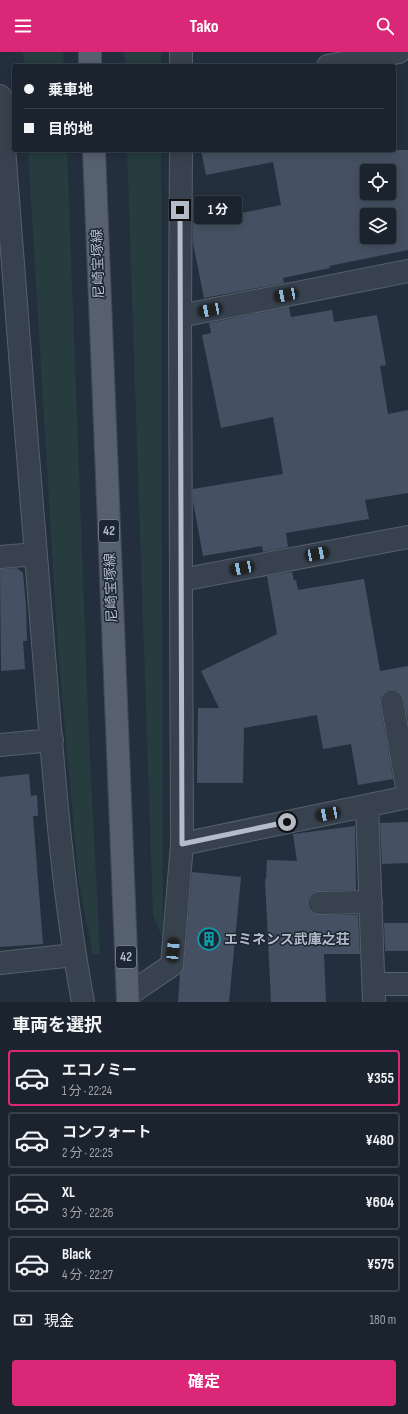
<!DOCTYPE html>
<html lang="ja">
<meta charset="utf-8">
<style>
body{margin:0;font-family:"Sofia Sans Condensed","Noto Sans JP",sans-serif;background:#282f3a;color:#f1f3f6;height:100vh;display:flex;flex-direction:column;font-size:15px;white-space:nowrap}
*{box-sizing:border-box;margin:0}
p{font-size:13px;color:#a0a4aa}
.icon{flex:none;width:22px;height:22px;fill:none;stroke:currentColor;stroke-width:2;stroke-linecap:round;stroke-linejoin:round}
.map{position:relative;height:950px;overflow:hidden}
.side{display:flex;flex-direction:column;background:#1b232e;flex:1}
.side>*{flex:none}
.top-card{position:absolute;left:12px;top:12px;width:384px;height:88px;border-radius:4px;box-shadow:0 2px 10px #0003,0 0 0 1px #39404a;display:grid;align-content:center;height:88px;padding:0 12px;background:#1b232e}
.fabs{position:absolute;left:360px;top:112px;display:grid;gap:8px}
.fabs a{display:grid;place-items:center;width:36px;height:36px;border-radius:4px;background:#1b232e;box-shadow:0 2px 10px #0003,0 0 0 1px #39404a;font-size:20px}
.end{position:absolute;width:18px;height:18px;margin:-9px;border:5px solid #b4bcc9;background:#111;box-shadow:0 0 0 2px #111}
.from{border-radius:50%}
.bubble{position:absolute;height:28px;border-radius:4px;background:#1b232e;box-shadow:0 2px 10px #0003,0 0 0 1px #39404a;font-size:13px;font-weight:700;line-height:28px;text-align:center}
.car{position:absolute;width:12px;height:24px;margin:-12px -6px;border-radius:5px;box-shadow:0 0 3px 1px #0007;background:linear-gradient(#222 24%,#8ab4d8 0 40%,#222 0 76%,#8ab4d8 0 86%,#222 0)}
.top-card b{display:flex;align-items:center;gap:14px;height:38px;font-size:15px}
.top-card b+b{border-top:1px solid #39404a}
.top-card i{width:10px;height:10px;background:#f1f3f6}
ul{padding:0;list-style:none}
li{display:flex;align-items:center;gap:12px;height:56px;margin:0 8px 6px;padding:0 4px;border:2px solid #39404a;border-radius:4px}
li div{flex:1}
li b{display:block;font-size:15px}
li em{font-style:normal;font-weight:700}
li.on{border-color:#db2777}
li>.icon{width:36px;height:36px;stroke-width:1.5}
h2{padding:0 12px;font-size:18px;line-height:48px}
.pay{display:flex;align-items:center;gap:10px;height:44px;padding:0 12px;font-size:15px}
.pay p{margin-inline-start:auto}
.action{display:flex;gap:8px;margin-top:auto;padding:8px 12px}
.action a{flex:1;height:46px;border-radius:4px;background:#db2777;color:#fff;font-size:16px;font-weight:700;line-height:46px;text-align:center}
header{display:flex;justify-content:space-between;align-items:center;height:52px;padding:0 12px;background:#db2777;color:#fff;font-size:18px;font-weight:700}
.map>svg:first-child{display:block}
.green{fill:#263c3f}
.building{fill:#455162;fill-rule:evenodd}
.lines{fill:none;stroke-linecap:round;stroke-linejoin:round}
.street-casing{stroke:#565f6c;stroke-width:24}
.primary-casing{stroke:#414a57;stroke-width:24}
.street{stroke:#38414e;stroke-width:22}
.primary{stroke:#56606e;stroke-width:22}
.route{stroke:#b4bcc9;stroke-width:5}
.labels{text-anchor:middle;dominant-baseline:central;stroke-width:3;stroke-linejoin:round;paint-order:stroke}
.shield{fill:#1d2633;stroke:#878f9c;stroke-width:1}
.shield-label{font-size:13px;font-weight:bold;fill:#b4bcc9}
.street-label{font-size:14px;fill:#b4bcc9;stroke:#1d2633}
.poi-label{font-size:14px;font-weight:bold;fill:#b4bcc9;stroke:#1d2633;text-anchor:start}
</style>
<header><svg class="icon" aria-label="menu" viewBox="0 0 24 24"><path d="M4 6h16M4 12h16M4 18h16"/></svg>Tako<svg class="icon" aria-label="search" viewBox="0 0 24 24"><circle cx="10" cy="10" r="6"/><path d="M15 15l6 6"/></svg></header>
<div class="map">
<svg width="408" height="950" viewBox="0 0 408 950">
<rect width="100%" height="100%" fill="#242f3e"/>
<path class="green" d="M23,0H63L64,14H24Z
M124,0H161V14H125Z
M28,98H67L89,686L100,902L93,903L79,833L58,600Z
M127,98H161L163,887L153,863Z"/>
<path class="building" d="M201,98H408V198L329,214L330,216L283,226L284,231L204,246L193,191V171L281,153L273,110L206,123ZM367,119H389V141H367ZM367,163H389V185H367Z
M289,255L291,265L332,258L334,270L377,263L386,313L380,314L388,362L408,358V441L365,448L369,467L286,481L288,495L263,500L262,494L203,504L193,449V437L283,422L273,365L221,376L202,283L211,281L209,271Z
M17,516L23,521L26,554L27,589H23L25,617L1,619L0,517Z
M292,520L294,529L296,528L298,538L364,527L380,619L408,614V668L404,647L401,641L396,637H389L384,640L380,645V651L393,727L358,733L351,692L323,697L317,663L244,676L243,731H197L198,656H219L201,619L277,582L267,524Z
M29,722L31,744L37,743L38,764H33L43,892L0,895V725Z
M408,770V811L382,812L380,771Z
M355,774L356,838L318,839L313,840L308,845L307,852L308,857L313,862L319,863H358L360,902H324L326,950H271L265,827H266L267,808L297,809L293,782Z
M192,820L241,825L229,950H178L180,922L184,914Z
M384,871H408V899H385Z"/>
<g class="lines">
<g class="street-casing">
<path id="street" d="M181,0V14
M328,14L399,0
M0,44C14,226 28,409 43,591C53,711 61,832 83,950
M180,264L408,219
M0,505L36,502
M181,528L408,485
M392,649L408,741
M0,693L52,688
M367,754L374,950
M182,792L408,745
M319,851L371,850
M0,911L74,903
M374,932H408
M128,943L172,913L182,792L180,264L181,98"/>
</g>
<g class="primary-casing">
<path id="primary" d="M90,0V14
M94,98L128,950"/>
</g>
<use href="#street" class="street"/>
<use href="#primary" class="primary"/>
</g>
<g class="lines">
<path class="route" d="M180,158L182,792L287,770"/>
</g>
<defs>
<g id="building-ring" transform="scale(1.15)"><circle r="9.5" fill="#1d2633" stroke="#0f9aa8" stroke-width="1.5"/><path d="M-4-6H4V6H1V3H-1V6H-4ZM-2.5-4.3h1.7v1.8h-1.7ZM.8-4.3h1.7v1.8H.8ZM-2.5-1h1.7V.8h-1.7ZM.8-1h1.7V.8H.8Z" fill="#0f9aa8"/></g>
</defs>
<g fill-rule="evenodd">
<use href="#building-ring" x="209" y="887"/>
</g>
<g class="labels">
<g class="shield">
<rect x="99" y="468" width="20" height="22" rx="3"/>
<rect x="116" y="894" width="20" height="22" rx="3"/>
</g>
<g class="shield-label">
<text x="109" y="479">42</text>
<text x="126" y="905">42</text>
</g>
<g class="street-label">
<text transform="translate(98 212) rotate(-92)">尼崎宝塚線</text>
<text transform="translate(111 536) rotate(-92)">尼崎宝塚線</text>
</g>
<g class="poi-label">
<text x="224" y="887">エミネンス武庫之荘</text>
</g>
</g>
</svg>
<div class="fabs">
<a><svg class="icon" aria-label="locate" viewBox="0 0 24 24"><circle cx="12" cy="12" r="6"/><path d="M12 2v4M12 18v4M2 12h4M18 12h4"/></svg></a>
<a><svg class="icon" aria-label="layers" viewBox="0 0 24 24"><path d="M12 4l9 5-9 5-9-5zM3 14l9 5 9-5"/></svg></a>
</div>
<i class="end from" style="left:287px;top:770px"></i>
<i class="end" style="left:180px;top:158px"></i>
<div class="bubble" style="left:194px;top:144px;width:48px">1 分</div>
<i class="car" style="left:286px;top:243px;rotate:259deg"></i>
<i class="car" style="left:210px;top:258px;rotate:259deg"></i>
<i class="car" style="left:317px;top:502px;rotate:79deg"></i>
<i class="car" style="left:242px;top:516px;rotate:259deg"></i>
<i class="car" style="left:328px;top:762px;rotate:259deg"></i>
<i class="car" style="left:173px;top:898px;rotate:5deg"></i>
<div class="top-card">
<b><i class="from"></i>乗車地</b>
<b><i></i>目的地</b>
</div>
</div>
<section class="side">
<h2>車両を選択</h2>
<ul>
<li class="on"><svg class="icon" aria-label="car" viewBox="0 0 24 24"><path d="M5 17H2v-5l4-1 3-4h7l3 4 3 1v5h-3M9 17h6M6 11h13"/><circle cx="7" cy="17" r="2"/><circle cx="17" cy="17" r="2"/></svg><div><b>エコノミー</b><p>1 分 · 22:24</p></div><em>¥355</em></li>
<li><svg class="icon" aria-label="car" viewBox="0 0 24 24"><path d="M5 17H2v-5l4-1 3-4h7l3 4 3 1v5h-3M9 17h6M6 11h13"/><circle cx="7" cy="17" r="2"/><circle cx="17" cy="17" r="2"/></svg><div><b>コンフォート</b><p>2 分 · 22:25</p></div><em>¥480</em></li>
<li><svg class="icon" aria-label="car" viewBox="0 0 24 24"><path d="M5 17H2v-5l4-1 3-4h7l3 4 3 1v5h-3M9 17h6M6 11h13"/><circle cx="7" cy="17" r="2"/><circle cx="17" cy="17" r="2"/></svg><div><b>XL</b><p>3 分 · 22:26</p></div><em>¥604</em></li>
<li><svg class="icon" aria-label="car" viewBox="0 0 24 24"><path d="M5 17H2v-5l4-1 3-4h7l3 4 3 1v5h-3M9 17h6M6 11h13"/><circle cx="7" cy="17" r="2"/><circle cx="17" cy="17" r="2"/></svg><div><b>Black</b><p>4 分 · 22:27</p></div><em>¥575</em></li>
</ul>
<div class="pay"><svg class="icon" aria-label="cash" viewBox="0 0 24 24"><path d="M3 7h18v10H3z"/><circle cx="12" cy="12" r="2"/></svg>現金<p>180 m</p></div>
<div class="action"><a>確定</a></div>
</section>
